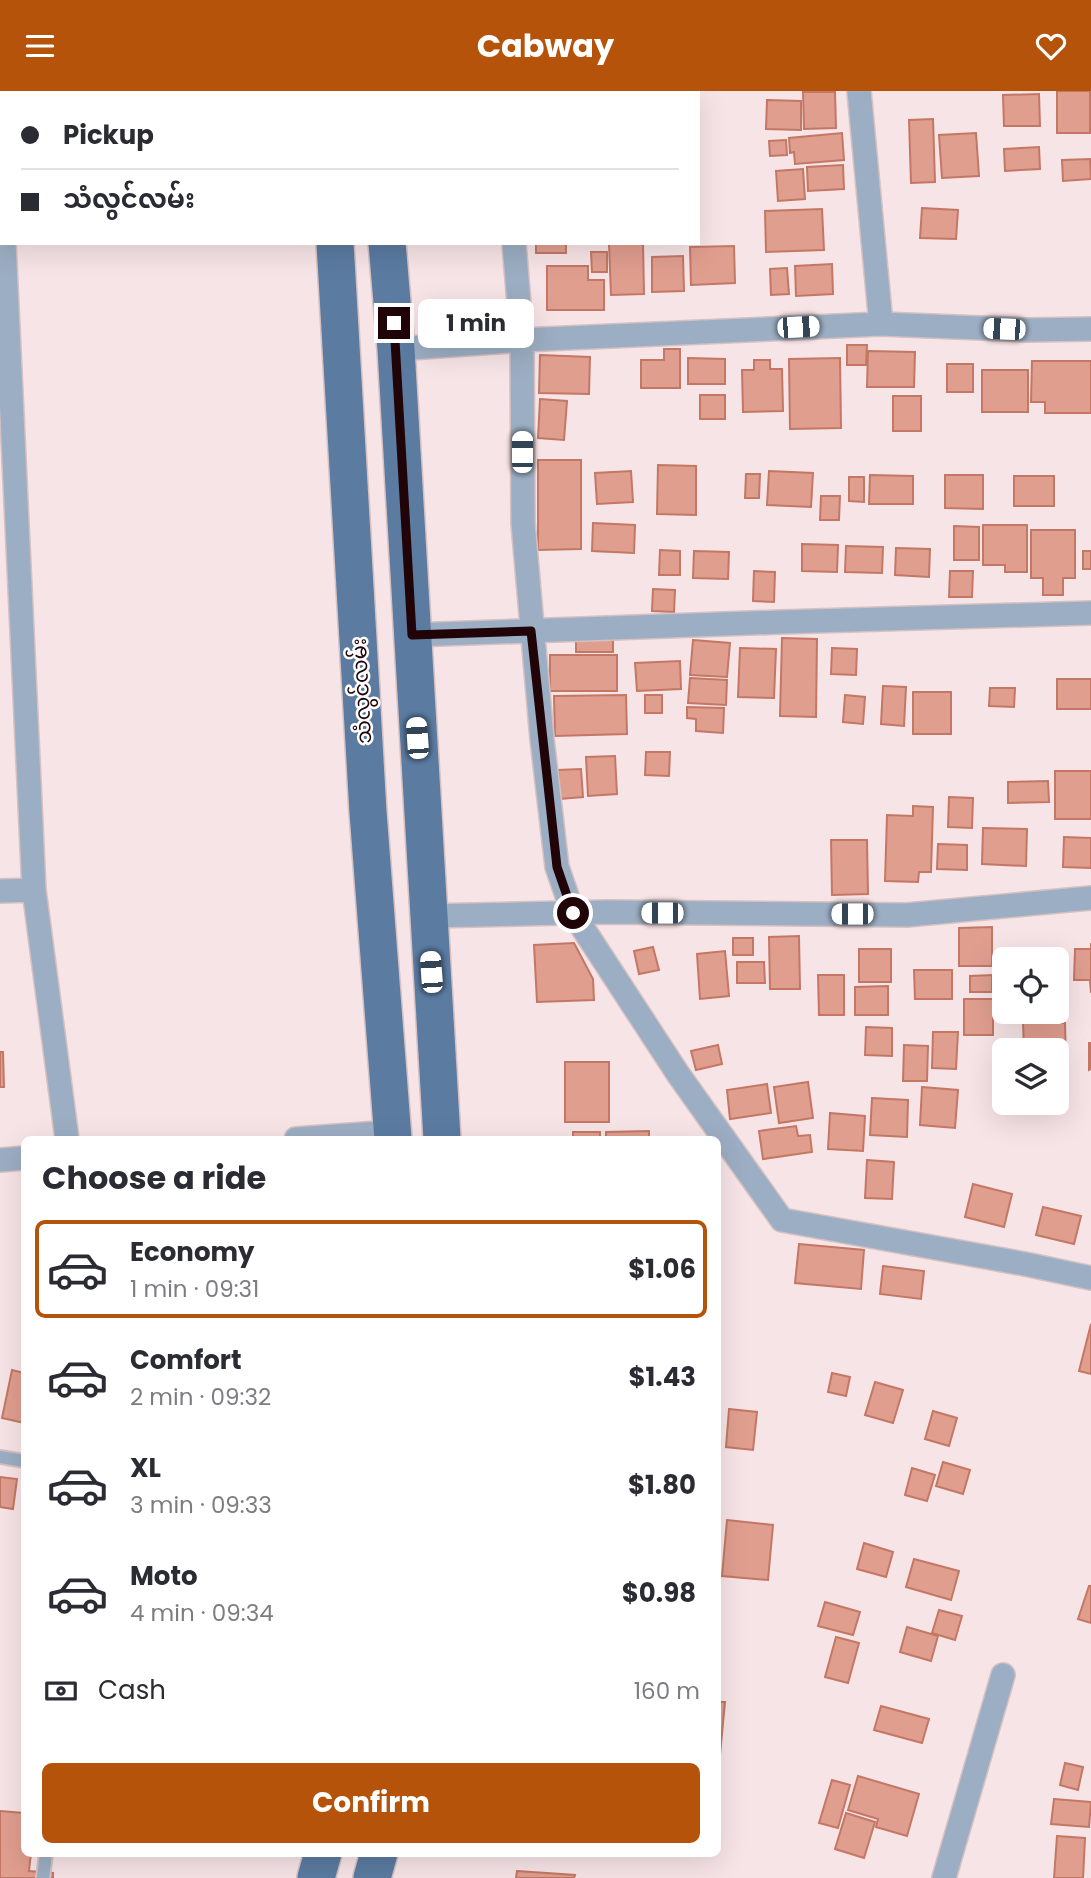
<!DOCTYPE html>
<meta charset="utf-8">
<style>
body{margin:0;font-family:Poppins,"Noto Sans Myanmar",sans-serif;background:#f7f7f7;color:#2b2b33;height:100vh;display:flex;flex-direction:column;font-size:26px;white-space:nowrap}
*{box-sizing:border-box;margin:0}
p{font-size:23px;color:#7c7c81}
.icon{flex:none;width:38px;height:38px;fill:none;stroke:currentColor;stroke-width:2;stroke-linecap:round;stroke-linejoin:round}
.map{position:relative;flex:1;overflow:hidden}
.details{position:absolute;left:21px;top:1045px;width:700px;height:721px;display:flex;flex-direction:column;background:#fff;border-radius:10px;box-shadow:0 7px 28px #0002}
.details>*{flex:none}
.banner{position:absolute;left:0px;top:0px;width:700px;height:154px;box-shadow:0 7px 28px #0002;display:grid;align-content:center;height:154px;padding:0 21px;background:#fff}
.fabs{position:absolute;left:992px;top:856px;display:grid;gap:14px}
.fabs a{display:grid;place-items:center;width:77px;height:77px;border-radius:10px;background:#fff;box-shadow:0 7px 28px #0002;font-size:35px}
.end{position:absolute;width:32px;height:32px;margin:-16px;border:9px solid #200408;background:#fff;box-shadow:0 0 0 4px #fff}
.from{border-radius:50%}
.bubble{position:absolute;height:49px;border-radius:10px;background:#fff;box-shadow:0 7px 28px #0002;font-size:23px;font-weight:700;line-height:49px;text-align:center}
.car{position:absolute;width:21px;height:42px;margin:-21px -10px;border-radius:9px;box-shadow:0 0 5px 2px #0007;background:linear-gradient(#fff 24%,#345 0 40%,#fff 0 76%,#345 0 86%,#fff 0)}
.banner b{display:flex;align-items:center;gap:24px;height:66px;font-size:26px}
.banner b+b{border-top:2px solid #e1e1e2}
.banner i{width:18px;height:18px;background:#2b2b33}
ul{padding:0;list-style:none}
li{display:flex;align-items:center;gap:21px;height:98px;margin:0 14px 10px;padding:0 7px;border:4px solid transparent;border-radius:10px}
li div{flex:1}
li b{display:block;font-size:26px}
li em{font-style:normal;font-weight:700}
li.selected{border-color:#b45309}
li>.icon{width:63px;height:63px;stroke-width:1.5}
h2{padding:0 21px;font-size:32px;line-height:84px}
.pay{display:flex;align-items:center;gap:18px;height:77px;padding:0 21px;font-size:26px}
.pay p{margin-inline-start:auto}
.button{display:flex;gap:14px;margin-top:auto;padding:14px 21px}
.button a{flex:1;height:80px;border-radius:10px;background:#b45309;color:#fff;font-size:28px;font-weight:700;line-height:80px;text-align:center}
header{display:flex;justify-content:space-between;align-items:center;height:91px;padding:0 21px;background:#b45309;color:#fff;font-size:32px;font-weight:700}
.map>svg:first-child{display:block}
.building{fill:#e09e8f;stroke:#c47765;stroke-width:2}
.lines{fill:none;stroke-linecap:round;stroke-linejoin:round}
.lane-casing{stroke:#d5c0c2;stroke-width:16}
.street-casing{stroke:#d5c0c2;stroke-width:26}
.primary-casing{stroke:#d5c0c2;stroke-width:40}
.lane{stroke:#9caec3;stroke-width:12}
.street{stroke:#9caec3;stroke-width:23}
.primary{stroke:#5b7ba1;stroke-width:37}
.route{stroke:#200408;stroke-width:9}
.labels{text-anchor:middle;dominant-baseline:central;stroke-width:5;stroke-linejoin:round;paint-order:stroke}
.street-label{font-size:21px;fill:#200408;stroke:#fff}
</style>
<header><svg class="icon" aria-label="menu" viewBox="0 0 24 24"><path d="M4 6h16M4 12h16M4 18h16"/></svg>Cabway<svg class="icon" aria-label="heart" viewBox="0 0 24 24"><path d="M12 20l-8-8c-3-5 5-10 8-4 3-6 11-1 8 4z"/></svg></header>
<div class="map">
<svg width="1091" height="1787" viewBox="0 0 1091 1787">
<rect width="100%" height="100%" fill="#f7e4e6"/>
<path class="building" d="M1057,0H1090V42H1057Z
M803,1H835L836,37L804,38Z
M1039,3L1040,35H1004L1003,4Z
M767,9L801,10V39L766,38Z
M933,28L935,91L911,92L909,29Z
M842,42L844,69L795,73L794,61L790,62L789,47Z
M976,42L979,85L942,87L939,44Z
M786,49L787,64L770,65L769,50Z
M1039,56L1040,78L1005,80L1004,58Z
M1090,68L1091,88L1063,90L1062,69Z
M843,74L844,98L808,100L807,76Z
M803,78L805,108L778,110L776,80Z
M922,117L958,119L956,148L920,147Z
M822,118L824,159L766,161L765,120Z
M536,152H566V162H536Z
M643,152L644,203L611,204L609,153Z
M734,155L735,192L691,194L690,156Z
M591,161H607V181H592Z
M683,165L684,200L652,201V166Z
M832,173L833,203L796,205L795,175Z
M547,175H588V189H604V219H547Z
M787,177L789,203L771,204L770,178Z
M847,254H867L866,274H847Z
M664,258H680V297H641V269H664Z
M868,260L915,261L914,296H867Z
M540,264L590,266L589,303L539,302Z
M688,267L725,268V293H688Z
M840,267L841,337L790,338L789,268Z
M754,269H770V278H782L783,320L743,321L742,279H754Z
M1032,270H1091V322H1045V311H1031Z
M947,273H973V301H947Z
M982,279H1028V321H982Z
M700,304H725V328H700Z
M893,305H921V340H893Z
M540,308L567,310L564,349L538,347Z
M538,369H581V458L538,459Z
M658,374L696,375V424L657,423Z
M631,380L633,411L597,413L595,382Z
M769,380L813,382L811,416L767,414Z
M746,383H760L759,407H745Z
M870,384L913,385V413H869Z
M945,384H983V418L945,417Z
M1014,385H1054V415H1014Z
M849,386H864V411L849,410Z
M821,405H840L839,429H820Z
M593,432L635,434L634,462L592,460Z
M983,434H1027V481H1005V474H983Z
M954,435L979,436V469H954Z
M1031,439H1075V487H1063V504H1043V487H1031Z
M802,453L838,454L837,481L802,480Z
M846,455L883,456L882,482L845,481Z
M896,457L930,458L929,486L895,484Z
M660,459L680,460V484H659Z
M694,460L729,461L728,488L693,487Z
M1083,460H1091V478H1083Z
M754,480L775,481L774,511L753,510Z
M950,480H973L972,506H949Z
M653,498L675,499L674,521L652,520Z
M576,547H613V561H576Z
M782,547L817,548L816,626L780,625Z
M693,549L730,552L727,586L690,584Z
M740,557L776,558L774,607L738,606Z
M832,557L857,558L856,584L831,583Z
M550,564H617V600H550Z
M680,570L681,598L637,600L635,572Z
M690,587L727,589L726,614L688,612Z
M1057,588H1091V618H1057Z
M883,595L906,596L904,635L881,633Z
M990,597H1015L1014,616L989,615Z
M913,601H951V643H913Z
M626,604L627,643L555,645L554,605Z
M645,604H662V622H645Z
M845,604L865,606L863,633L843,631Z
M687,616L724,617L723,642L696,640V628L687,627Z
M646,661H670L669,685L645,684Z
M615,665L617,703L588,705L586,666Z
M581,678L583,706L560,708L558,679Z
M1055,680H1091V728H1055Z
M1048,690L1049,711L1008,712V691Z
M949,706L973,707L972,737L948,736Z
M913,715L933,716L931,781H919L918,791L885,790L887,724L913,725Z
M983,737L1027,738L1026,775L982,773Z
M1064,746L1091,747V777L1063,776Z
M831,749H867L868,803L832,804Z
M938,753L967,754V779L937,778Z
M992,836V875H959V837Z
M799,845L800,898H770L769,846Z
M733,847H753V864H733Z
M574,852L593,888L594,909L537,911L534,854Z
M1091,852V902L1090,889H1074L1075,858H1091Z
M653,856L659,879L639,883L634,860Z
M859,858H891V891H859Z
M725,860L729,905L700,908L697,863Z
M1004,865L1045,866V868H1004V911H1002Z
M737,871H764L765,892H737Z
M914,879H952V908H915Z
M818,884H844V924H819Z
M992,884V901H970V885Z
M888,895V924H855V896Z
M964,908H993V944H964Z
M1023,932H1065L1066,972H1057V959H1024Z
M866,936L892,937V965L865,964Z
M933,941H958L956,978L932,977Z
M1089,952H1091V978L1089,979Z
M718,954L722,973L696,979L691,960Z
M904,954L928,955L927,990H903Z
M0,961H3L4,996H0Z
M565,971H609V1031H565Z
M808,991L813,1027L779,1032L774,996Z
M767,993L771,1022L730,1028L727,999Z
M922,996L958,999L955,1037L920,1034Z
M872,1007L908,1009L907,1046L870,1044Z
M830,1022L865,1025L863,1060L828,1058Z
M796,1035L798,1045L810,1044L812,1061L763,1068L759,1040Z
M649,1040V1048H606V1041Z
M573,1041H600V1048H573Z
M867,1069L894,1071L892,1108L865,1107Z
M973,1093L1012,1103L1004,1136L965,1126Z
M1043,1116L1081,1125L1074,1153L1036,1144Z
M799,1153L864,1159L861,1198L795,1192Z
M883,1175L924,1180L921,1208L880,1203Z
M1091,1233V1283L1079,1280Z
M12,1279L24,1282V1332L2,1327Z
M832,1282L850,1286L846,1305L828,1301Z
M875,1291L903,1299L893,1332L865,1324Z
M729,1318L757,1321L753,1359L726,1356Z
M933,1320L957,1327L949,1355L925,1348Z
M943,1371L970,1379L963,1403L936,1395Z
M912,1377L935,1384L927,1410L905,1404Z
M0,1386L17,1388L13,1418L0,1416Z
M727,1429L773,1434L768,1489L722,1485Z
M864,1452L893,1461L886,1486L857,1478Z
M914,1468L959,1480L951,1509L906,1496Z
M1089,1495H1091V1532L1078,1528Z
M825,1511L860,1521L853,1544L818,1535Z
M939,1519L962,1525L955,1549L932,1542Z
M907,1536L938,1545L931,1570L900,1561Z
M836,1546L859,1552L848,1592L825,1586Z
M718,1611H725L720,1664H718Z
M881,1615L929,1628L922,1652L874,1639Z
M1065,1672L1083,1676L1078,1699L1060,1694Z
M858,1685L919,1703L907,1745L876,1736L878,1728L848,1719Z
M832,1689L850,1694L838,1737L819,1732Z
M1054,1708L1091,1711L1089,1736L1051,1733Z
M0,1720L24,1722V1762H31L29,1780L53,1782V1787H0Z
M846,1722L875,1731L864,1767L835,1758Z
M1057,1745L1085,1747L1083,1787H1054Z
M517,1780L575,1784L574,1787H516Z"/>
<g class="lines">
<g class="lane-casing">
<path id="lane" d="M0,1366L24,1370
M43,1787L46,1762"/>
</g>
<g class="street-casing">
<path id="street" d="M472,0L494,2
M859,0L881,233
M587,2L612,0
M0,63L2,103
M4,152L34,799L67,1048
M514,152L522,249L523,432L542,648L557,776L573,822L678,983L782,1129L1025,1173L1091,1187
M396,258L522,249L881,233L1028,239L1091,238
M412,544L781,531L1091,522
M0,800L34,799
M427,825L607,821L907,824L1091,807
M296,1048L392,1041
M0,1069L24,1067
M944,1787L1003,1584"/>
</g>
<g class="primary-casing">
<path id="primary" d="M327,0V2
M373,0V2
M335,152L368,721L393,1048
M387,152L396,258L442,1048
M316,1787L323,1762
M372,1787L379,1762"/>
</g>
<use href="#lane" class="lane"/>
<use href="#street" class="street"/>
<use href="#primary" class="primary"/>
</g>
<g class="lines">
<path class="route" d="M394,232L412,544L531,540L557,776L573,822"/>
</g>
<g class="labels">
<g class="street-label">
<text transform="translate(361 600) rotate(-93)">သံလွင်လမ်း</text>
</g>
</g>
</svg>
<div class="fabs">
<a><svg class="icon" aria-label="locate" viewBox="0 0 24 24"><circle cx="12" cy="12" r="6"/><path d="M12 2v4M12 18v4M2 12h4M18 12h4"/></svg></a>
<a><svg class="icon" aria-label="layers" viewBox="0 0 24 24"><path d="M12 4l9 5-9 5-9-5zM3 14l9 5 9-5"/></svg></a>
</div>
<i class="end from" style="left:573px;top:822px"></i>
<i class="end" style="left:394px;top:232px"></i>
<div class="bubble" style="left:418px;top:208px;width:116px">1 min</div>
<i class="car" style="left:798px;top:236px;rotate:87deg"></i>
<i class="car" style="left:1004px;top:238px;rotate:272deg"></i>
<i class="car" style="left:522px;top:361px;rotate:0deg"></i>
<i class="car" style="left:417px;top:647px;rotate:356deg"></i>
<i class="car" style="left:662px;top:822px;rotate:270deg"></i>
<i class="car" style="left:852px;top:823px;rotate:270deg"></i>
<i class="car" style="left:431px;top:881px;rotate:356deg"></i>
<div class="banner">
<b><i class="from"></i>Pickup</b>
<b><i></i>သံလွင်လမ်း</b>
</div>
<section class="details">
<h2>Choose a ride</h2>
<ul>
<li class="selected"><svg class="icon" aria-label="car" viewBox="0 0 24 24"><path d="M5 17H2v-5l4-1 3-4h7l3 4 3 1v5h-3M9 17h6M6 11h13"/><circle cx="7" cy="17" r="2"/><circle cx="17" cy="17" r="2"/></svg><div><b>Economy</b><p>1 min · 09:31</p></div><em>$1.06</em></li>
<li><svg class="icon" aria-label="car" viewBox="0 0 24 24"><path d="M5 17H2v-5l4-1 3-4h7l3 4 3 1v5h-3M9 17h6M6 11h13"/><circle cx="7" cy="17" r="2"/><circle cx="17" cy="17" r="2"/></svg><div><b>Comfort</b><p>2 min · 09:32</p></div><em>$1.43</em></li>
<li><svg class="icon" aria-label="car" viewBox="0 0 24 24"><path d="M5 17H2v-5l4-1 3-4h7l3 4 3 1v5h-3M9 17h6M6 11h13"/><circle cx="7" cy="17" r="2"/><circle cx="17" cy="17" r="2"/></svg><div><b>XL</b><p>3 min · 09:33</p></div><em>$1.80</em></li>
<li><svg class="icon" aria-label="car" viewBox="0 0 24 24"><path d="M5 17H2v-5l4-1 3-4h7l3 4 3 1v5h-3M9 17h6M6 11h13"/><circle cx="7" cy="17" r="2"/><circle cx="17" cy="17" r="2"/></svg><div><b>Moto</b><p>4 min · 09:34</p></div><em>$0.98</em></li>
</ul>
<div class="pay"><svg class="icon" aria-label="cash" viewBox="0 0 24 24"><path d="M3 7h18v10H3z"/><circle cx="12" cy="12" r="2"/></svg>Cash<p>160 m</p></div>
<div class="button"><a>Confirm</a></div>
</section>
</div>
